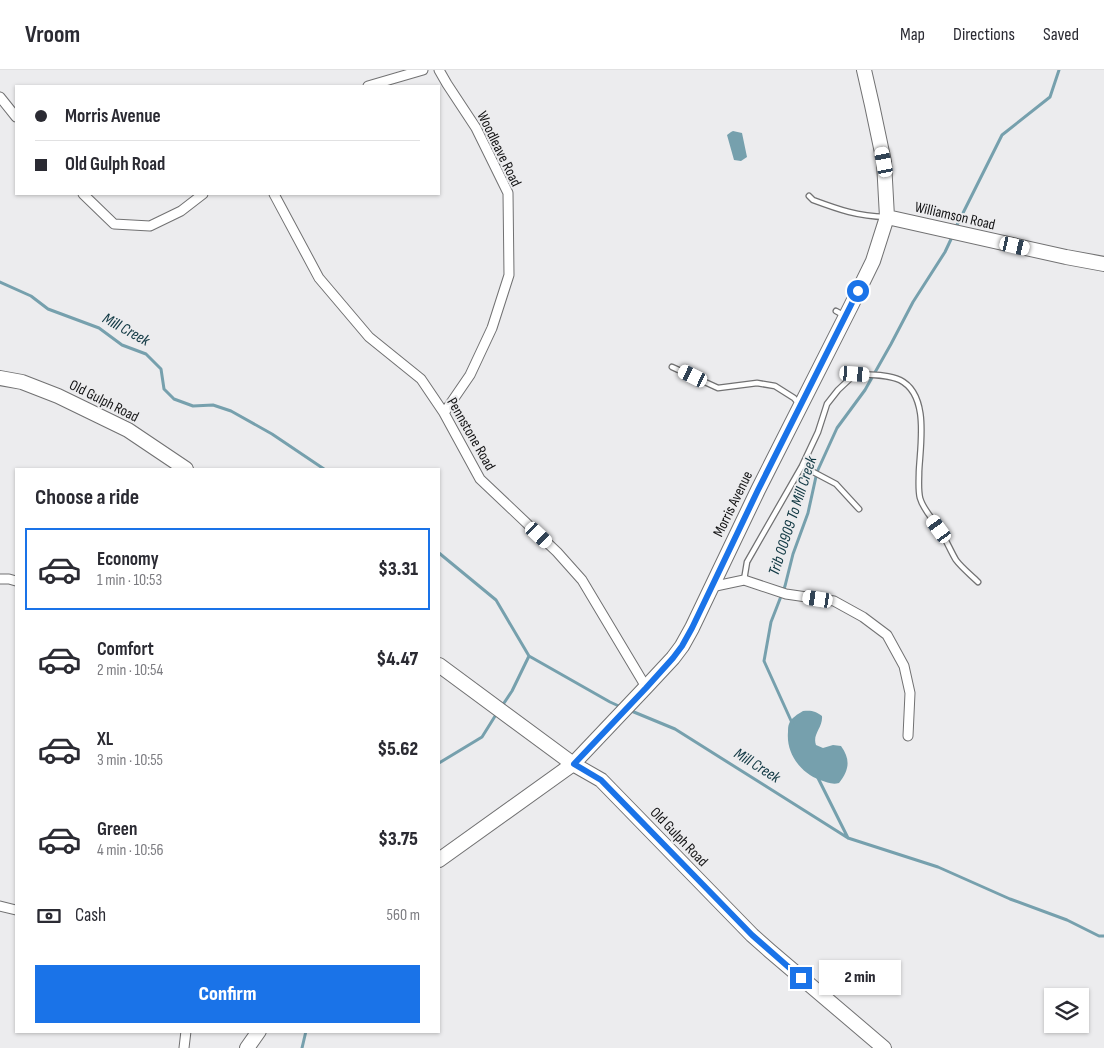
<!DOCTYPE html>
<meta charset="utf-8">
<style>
body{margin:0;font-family:"Sofia Sans Condensed",sans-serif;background:#f2f2f3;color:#2b2b33;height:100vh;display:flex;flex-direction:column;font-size:19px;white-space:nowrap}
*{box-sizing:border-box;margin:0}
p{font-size:16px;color:#7c7c81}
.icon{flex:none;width:28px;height:28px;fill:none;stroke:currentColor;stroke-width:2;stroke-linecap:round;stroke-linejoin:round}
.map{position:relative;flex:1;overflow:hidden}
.sheet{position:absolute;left:15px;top:398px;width:425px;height:565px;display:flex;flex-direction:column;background:#fff;border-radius:0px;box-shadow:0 1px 4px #0004}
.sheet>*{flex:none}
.guide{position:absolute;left:15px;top:15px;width:425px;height:110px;border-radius:0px;box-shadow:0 1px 4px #0004;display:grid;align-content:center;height:110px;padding:0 20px;background:#fff}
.buttons{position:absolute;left:1044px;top:918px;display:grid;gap:10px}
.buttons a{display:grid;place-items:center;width:45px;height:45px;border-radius:0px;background:#fff;box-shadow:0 1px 4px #0004;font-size:25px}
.end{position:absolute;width:22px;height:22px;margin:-11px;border:6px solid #1a73e8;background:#fff;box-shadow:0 0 0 2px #fff}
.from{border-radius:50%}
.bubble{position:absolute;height:35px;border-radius:0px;background:#fff;box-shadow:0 1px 4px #0004;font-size:16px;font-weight:800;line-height:35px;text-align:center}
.car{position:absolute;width:15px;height:30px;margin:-15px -8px;border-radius:6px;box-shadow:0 0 4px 1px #0007;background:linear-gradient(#fff 24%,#345 0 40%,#fff 0 76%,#345 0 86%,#fff 0)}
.guide b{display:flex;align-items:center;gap:18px;height:48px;font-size:19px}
.guide b+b{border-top:1px solid #e1e1e2}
.guide i{width:12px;height:12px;background:#2b2b33}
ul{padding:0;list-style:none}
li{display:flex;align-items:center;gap:15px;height:82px;margin:0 10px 8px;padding:0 10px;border:2px solid transparent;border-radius:0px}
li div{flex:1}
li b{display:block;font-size:19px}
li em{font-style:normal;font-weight:800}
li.selected{border-color:#1a73e8}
li>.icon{width:45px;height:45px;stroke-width:1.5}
h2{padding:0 20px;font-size:22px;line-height:60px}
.pay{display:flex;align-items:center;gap:12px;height:55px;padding:0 20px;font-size:19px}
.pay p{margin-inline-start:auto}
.primary-button{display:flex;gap:10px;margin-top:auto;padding:10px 20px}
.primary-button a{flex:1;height:58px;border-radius:0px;background:#1a73e8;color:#fff;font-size:20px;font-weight:800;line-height:58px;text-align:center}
header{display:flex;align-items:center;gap:30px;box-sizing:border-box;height:70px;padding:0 25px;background:#fff;border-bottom:1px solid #e1e1e2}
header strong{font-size:24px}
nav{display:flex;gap:28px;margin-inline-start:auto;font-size:18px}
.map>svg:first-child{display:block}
.water{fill:#76a0ad}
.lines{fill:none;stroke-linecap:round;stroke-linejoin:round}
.stream{stroke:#76a0ad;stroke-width:3}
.lane-casing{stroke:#717172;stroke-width:7}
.street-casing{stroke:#717172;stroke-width:11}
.secondary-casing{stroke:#717172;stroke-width:16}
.lane{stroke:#fff;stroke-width:4.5}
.street{stroke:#fff;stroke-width:9}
.secondary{stroke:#fff;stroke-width:14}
.route{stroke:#1a73e8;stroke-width:6}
.labels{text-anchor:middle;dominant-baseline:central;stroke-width:4;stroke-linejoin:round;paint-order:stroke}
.street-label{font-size:15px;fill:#131314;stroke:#ececee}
.water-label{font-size:16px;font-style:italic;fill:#0f3742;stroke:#ececee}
</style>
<header>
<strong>Vroom</strong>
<nav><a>Map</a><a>Directions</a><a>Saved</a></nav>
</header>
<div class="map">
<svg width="1104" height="978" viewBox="0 0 1104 978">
<rect width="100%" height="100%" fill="#ececee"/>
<path class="water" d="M733,61L742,63L747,87L741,91L734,90L727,65L731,62Z
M803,641C811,640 816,641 822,646C823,658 812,664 816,675L823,678L833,675L841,676C851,690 849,700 839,713C832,715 827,712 820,710C801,703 786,684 788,662C788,659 788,656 789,654C791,648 798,644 803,641Z"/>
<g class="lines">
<path class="stream" d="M955,159L1002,65L1050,27L1059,0
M0,212L31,226L48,239L99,258L122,275L146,284L161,299L164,319L174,329L193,336L213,335L231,341L272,364L324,399
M439,483L496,530L529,586L610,632L621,637
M502,636L512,621L529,586
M629,640L675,659L848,768L938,797L1010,829L1067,850L1099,866H1104
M793,655L764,591L771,552L785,516L793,484L808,443L817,402L837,358L865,320L891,274L913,232L945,182L953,165
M439,693L482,667L497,643
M817,706L848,768
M302,978L306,961"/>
<g class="lane-casing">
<path id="lane" d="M809,126L813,130C840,140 857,146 886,147
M836,241L845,246
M672,297L718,318L757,313L775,316L794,328L799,334
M802,396L836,414L859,439
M744,510L747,492L802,396L818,362L827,334L838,320L855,304C870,305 887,304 900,310C930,325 920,376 919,402C919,410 918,420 920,428C923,439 932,448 938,457C945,467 950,480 956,490C962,498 971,505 978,512"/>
</g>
<g class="street-casing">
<path id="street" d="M439,0L447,14L476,58L508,123L509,205L492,258L470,305L444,343
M368,16L423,0
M0,27L16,47
M83,124L114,154L150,156L181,141L203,124
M274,124L319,208L369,267L421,309L444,343L480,409L557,482L582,510L646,617
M0,509H9L16,511
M711,517L744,510L786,524L834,531L863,547L887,565L904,596L910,623L908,666
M0,836L16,840
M184,978L186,961"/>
</g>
<g class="secondary-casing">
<path id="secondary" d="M887,147L1066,187L1104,194
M0,308L22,312L58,326L128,360L186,399
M439,595L573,694L601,710L752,865L770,881L884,978
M439,790L573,694L646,617L673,588L682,576L692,558L758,420L851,236L873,191L887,147L884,92L872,35L864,0
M247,978L259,961"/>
</g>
<use href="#lane" class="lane"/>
<use href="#street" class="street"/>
<use href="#secondary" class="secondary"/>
</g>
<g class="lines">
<path class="route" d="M801,908L752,865L601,710L574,694L646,618L673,588L682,576L692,558L758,420L858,221"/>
</g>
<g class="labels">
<g class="street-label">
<text transform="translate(499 79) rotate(64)">Woodleave Road</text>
<text transform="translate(955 146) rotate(13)">Williamson Road</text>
<text transform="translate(104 331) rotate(27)">Old Gulph Road</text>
<text transform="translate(471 364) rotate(60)">Pennstone Road</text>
<text transform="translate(733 434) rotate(-64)">Morris Avenue</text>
<text transform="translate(679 767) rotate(46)">Old Gulph Road</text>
</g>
<g class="water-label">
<text transform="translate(126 260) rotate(29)">Mill Creek</text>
<text transform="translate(793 446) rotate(-72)">Trib 00909 To Mill Creek</text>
<text transform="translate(757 696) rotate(32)">Mill Creek</text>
</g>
</g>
</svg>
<div class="buttons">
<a><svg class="icon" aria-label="layers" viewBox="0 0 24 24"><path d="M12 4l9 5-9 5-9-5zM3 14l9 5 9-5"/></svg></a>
</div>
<i class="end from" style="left:858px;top:221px"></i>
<i class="end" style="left:801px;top:908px"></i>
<div class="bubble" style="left:819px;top:890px;width:82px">2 min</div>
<i class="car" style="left:884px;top:92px;rotate:349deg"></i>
<i class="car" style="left:1015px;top:176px;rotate:103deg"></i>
<i class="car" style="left:855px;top:304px;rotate:94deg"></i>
<i class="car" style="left:693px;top:306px;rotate:296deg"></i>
<i class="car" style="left:939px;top:459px;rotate:324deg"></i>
<i class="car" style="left:539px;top:465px;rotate:133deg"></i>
<i class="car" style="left:818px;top:529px;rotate:279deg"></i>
<div class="guide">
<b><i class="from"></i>Morris Avenue</b>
<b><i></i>Old Gulph Road</b>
</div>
<section class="sheet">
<h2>Choose a ride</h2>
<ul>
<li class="selected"><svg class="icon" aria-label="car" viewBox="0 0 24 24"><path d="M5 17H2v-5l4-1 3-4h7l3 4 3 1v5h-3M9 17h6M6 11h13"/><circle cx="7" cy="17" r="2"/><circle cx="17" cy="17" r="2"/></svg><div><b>Economy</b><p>1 min · 10:53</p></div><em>$3.31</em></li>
<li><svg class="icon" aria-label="car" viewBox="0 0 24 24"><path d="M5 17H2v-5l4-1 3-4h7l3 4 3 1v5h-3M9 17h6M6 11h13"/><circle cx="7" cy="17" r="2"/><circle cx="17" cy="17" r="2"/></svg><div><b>Comfort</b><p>2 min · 10:54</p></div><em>$4.47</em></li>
<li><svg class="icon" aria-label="car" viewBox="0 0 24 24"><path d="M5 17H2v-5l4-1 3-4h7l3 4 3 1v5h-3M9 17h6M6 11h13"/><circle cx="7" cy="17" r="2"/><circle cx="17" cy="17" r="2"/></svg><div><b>XL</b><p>3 min · 10:55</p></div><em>$5.62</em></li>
<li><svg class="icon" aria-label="car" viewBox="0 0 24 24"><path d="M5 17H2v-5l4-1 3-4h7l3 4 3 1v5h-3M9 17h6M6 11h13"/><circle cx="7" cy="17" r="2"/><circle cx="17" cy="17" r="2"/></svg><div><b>Green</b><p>4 min · 10:56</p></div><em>$3.75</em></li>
</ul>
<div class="pay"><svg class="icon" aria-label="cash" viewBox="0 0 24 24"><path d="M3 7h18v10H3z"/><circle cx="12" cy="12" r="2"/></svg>Cash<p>560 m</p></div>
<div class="primary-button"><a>Confirm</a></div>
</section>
</div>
